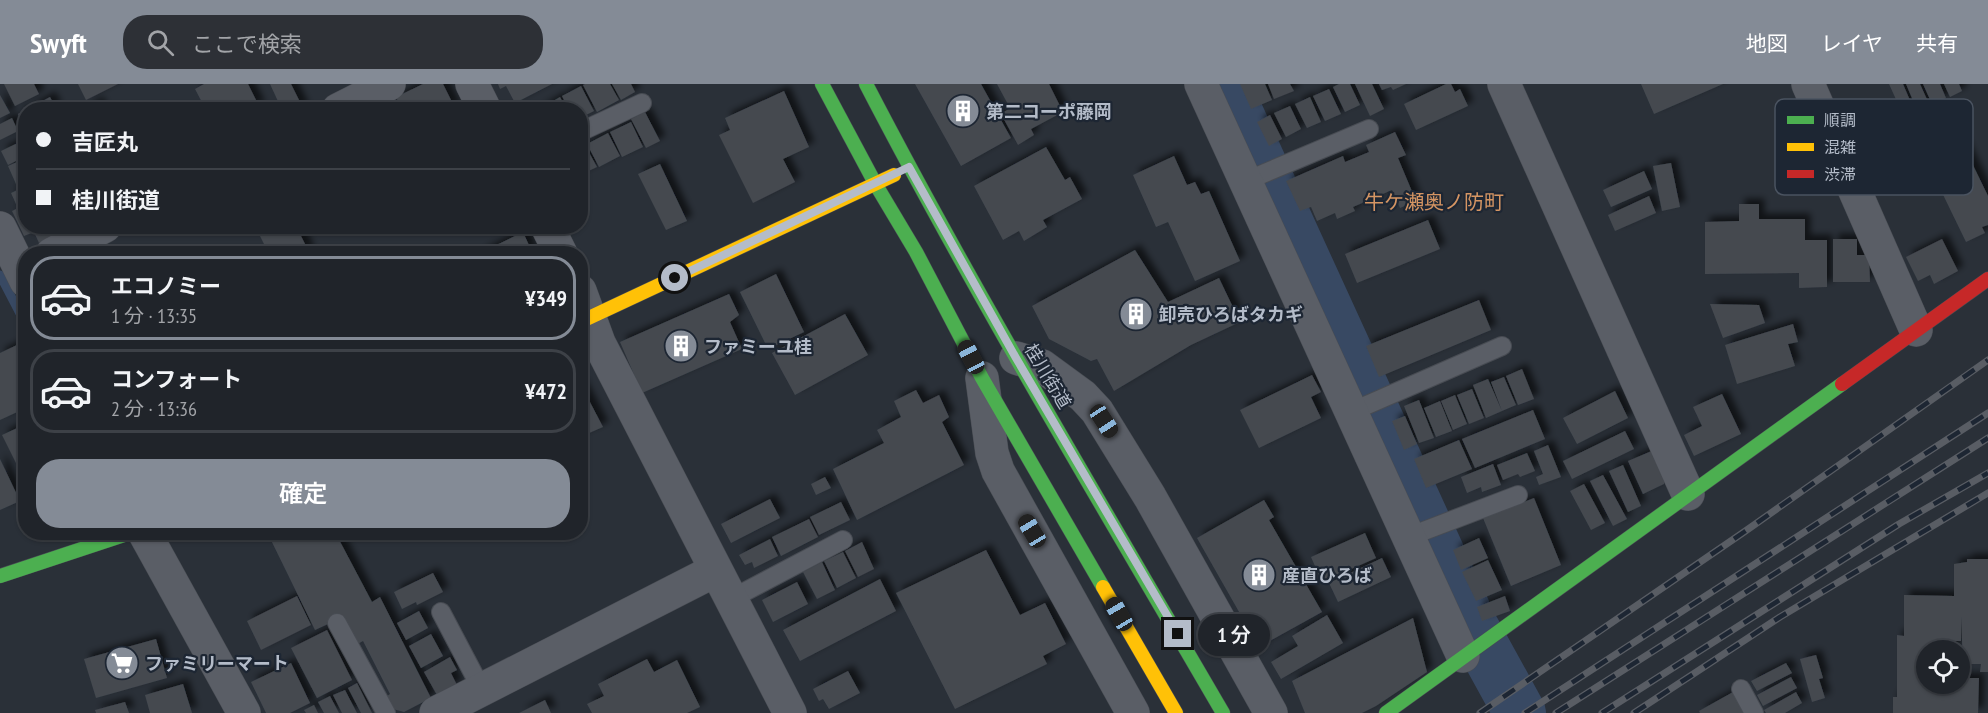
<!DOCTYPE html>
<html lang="ja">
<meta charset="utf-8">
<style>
body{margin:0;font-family:"PT Sans Narrow","Noto Sans JP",sans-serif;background:#2d3036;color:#f1f3f6;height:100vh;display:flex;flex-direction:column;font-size:22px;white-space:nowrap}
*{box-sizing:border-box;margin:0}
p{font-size:20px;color:#a2a4a8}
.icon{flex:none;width:33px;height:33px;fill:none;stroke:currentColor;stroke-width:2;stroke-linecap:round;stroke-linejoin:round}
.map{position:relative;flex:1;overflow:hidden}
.sheet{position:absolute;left:18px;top:162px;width:570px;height:294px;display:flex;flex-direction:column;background:#20242a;border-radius:24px;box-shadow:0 2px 4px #0004,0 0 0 2px #3d4147}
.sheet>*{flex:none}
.top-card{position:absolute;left:18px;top:18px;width:570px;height:132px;border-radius:24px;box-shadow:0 2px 4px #0004,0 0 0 2px #3d4147;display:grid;align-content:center;height:132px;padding:0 18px;background:#20242a}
.fabs{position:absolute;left:1916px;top:556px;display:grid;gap:12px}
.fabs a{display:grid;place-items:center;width:54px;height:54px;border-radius:50%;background:#20242a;box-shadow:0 2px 4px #0004,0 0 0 2px #3d4147;font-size:30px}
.end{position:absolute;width:27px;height:27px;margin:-14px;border:8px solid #b4bcc9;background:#111;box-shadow:0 0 0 3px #111}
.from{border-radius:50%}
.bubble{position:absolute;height:42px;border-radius:21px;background:#20242a;box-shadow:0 2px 4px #0004,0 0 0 2px #3d4147;font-size:20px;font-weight:600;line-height:42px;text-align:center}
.car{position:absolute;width:18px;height:36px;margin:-18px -9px;border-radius:8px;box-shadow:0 0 4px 2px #0007;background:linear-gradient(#222 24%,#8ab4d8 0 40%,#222 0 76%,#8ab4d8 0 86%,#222 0)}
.top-card b{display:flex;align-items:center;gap:21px;height:57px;font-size:22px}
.top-card b+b{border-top:2px solid #3d4147}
.top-card i{width:15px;height:15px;background:#f1f3f6}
ul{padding:10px 0 0;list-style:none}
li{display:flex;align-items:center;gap:18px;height:84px;margin:0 12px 9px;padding:0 6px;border:3px solid #3d4147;border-radius:24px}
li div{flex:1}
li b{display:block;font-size:22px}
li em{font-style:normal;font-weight:600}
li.active{border-color:#848b96}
li>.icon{width:54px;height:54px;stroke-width:1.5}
.cta{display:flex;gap:12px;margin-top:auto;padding:12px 18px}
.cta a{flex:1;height:69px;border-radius:24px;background:#848b96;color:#fff;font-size:24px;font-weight:600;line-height:69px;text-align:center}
header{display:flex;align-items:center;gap:36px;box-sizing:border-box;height:84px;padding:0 30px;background:#848b96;color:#fff}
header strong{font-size:28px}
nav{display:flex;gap:33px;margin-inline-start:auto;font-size:21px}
.search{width:420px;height:54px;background:#2d3036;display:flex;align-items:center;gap:15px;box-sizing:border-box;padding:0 21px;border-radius:24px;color:#a2a4a8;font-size:22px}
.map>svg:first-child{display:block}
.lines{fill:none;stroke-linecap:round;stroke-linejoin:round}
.stream{stroke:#384963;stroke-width:9}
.river{stroke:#384963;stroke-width:52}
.building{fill:#444950;filter:url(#shadow)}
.lane-casing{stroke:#484c53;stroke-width:20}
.street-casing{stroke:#484c53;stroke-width:34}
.fast-casing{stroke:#484c53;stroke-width:15}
.slow-casing{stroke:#484c53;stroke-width:15}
.jam-casing{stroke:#484c53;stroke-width:15}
.lane{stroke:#5a5e66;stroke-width:18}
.street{stroke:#5a5e66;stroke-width:33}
.fast{stroke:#4caf50;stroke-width:14}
.slow{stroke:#ffc107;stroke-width:14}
.jam{stroke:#c62828;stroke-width:14}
.rail-casing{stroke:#595d64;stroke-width:7}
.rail{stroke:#1d2633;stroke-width:4.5;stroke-dasharray:14;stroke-linecap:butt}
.route{stroke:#b4bcc9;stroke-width:8}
.labels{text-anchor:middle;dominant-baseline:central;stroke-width:4.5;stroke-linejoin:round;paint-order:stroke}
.poi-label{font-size:18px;font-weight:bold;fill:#b4bcc9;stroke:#1d2633;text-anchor:start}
.street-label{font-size:18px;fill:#b4bcc9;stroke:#1d2633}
.neighbourhood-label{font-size:20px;fill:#d59563;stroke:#1d2633}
.key{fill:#1d2633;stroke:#4a5360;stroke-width:1.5}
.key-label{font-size:16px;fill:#b4bcc9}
</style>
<header>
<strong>Swyft</strong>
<div class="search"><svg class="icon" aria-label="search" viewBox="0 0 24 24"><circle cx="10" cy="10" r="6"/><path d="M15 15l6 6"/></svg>ここで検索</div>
<nav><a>地図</a><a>レイヤ</a><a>共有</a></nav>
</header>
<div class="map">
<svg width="1988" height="629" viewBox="0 0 1988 629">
<defs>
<filter id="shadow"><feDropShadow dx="5.5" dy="-5.5" stdDeviation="3" flood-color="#0009"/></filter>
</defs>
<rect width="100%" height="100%" fill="#2a3038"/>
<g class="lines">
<path class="stream" d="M0,191L26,241"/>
<path class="river" d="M1224,0L1471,540L1520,629"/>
</g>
<path class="building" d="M4,0H34L39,10L15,22Z
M78,0H118L86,16Z
M204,0H248L260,24L206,26L195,5Z
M270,0H291L304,26H282Z
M423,0H443L456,26H402L396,13Z
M498,0H552L515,19L506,2L500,5Z
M585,0H610L619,16L597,28L583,1Z
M612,0H631L635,8L621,16Z
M915,0H981L1011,54L961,82Z
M997,0H1049L1063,28L1031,45L1034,51L1018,61L1001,30L1010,24Z
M1240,0H1265L1272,16L1251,25Z
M1268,0H1290L1294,7L1274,15Z
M1339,0H1350L1360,21L1345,28L1333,3Z
M1355,0H1372L1384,25L1370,32Z
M1379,0H1406L1393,6L1391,3L1382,6Z
M1446,0H1451L1455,8L1460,5L1468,22L1416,46L1404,20Z
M1641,0H1723L1654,30Z
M1889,0H1903L1915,28L1904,33Z
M1906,0H1920L1930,22L1917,26Z
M1923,0H1940L1946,14L1932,20Z
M1944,0H1959L1962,7L1950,13Z
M581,2L594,27L580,34V26H569L562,12Z
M1329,5L1341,30L1325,37L1313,12Z
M784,7L809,63L783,75L795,98L753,119L719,51L730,46L725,34Z
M0,11L10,29L0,34Z
M50,13L56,24L54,26H26Z
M560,13L567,26H538Z
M1310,13L1321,38L1307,44L1295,20Z
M389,17L394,26H371Z
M98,18L102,26H83Z
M1290,22L1301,45L1286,53L1274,29Z
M26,26V44L18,30Z
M645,28L660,57L646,64L631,35Z
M1270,31L1282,55L1269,62L1257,38Z
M12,34L18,47L0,56V40Z
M1951,36L1988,112V141L1982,143L1985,149L1966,158L1915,53Z
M631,38L643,63L622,73L610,48Z
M1395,48L1406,71L1398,74L1416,117L1400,124L1392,106L1353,123L1355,127L1337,135L1335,129L1317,137L1311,123L1300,127L1286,97L1343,72L1345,78L1369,68L1366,61Z
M608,49L620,72L599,83L587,60Z
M26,55V72L8,81L1,67Z
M585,61L597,83L580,91V63Z
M1046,63L1065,96L1070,93L1082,115L1043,136L1047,143L1024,157L1019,147L1003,156L974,102Z
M1174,72L1187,101L1195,98L1201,110L1209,107L1240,177L1195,197L1168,138L1156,143L1133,91Z
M26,74V96L16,100L8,82Z
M1671,79L1680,123L1662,127L1653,82Z
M660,80L687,137L666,146L638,90Z
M1644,87L1652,105L1611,123L1603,106Z
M26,102V116L16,120L11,109Z
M1649,112L1656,129L1615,147L1608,131Z
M26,120V142H46L51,153L39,159L34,148L24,152L12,127Z
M1739,120H1759V135H1805V156H1827V203L1799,204V189L1705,190V138L1739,137Z
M1428,136L1440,165L1357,199L1345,170Z
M47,142H66L67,145L51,152Z
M279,142H296L310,170H269L260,152Z
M523,148L533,170H478Z
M1833,155H1857V171H1869L1870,198H1833Z
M1942,155L1958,187L1934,200L1930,191L1918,197L1906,173Z
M1135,166L1168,218L1219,194L1240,238L1191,261L1114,307L1097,275L1091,277L1049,255L1032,222Z
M776,190L804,248L768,265L740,208Z
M729,210L739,231L730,238L742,265L642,309L620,258Z
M1479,216L1491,246L1379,293L1366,262Z
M1710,220L1759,221L1765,239L1723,254Z
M845,230L868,271L795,311L772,269Z
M1793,240L1798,258L1788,260L1795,282L1737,300L1725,261Z
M19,260L26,273V324L0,336V269Z
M1522,285L1534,315L1518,321L1506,292Z
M1312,291L1321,308L1311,313L1321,334L1259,364L1240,326Z
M1504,293L1516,321L1502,327L1491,298Z
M1488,295L1502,327L1486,334L1473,301Z
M580,299L603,343L580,353Z
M1472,305L1484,334L1469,340L1457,311Z
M916,306L923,319L939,311L949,333L942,338L964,381L857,436L833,385L884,359L877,346L901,333L894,317Z
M1615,307L1628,334L1577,360L1563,334Z
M1722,310L1741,350L1694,372L1684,351L1702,342L1693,323Z
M1455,311L1467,340L1453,346L1441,317Z
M1419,316L1434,354L1419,359L1404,322Z
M1440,317L1452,347L1436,353L1424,324Z
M1533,326L1545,355L1475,384L1462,355Z
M1405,332L1417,360L1404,366L1392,337Z
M26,340V399L2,351Z
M1625,347L1634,365L1572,395L1563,377Z
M1459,356L1472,385L1426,404L1414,375Z
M1548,361L1561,393L1539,401L1536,393L1543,390L1534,367Z
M1654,366L1665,391L1664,400L1643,410L1628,377Z
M1527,369L1535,387L1520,393L1518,390L1503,396L1497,381Z
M0,375L20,417L0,426Z
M1493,380L1501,401L1482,408L1481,403L1467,409L1461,393Z
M1623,381L1641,422L1628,428L1609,387Z
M1603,391L1627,435L1613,442L1590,397Z
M825,393L831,404L816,411L811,400Z
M1584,400L1605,439L1591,446L1570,407Z
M1534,414L1561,481L1511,502L1483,434Z
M770,415L780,434L731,459L721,440Z
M1264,416L1274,433L1269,436L1322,528L1259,563L1197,454Z
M841,418L850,436L819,451L810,433Z
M809,435L818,453L781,472L772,453Z
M267,448H335L372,518L380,513L431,614L404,628L393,625L387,612L390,610L363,557L356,561L343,533L315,546Z
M1365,449L1376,474L1322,498L1311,473Z
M1479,454L1488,474L1461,486L1453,466Z
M770,455L778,472L754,484L752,478L745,481L739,471Z
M862,458L874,485L858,493L845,467Z
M986,466L1020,531L1045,519L1066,560L1043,572L1047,580L955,625L896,509Z
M843,468L856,494L837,504L824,477Z
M1382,474L1391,493L1338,518L1329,499Z
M1967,475H1988V588H1980L1981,580H1963L1961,533V557H1955L1954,567H1926V600H1959V594H1979L1978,629H1893V613H1897V551L1904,552V511L1954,512V480L1967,478Z
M1488,476L1502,506L1476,517L1462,488Z
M822,478L835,506L817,515L803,488Z
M433,489L443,508L417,521L416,518L402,525L394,508Z
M880,495L896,527L800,577L783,546Z
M797,498L808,520L773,538L762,516Z
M297,512L311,541L261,566L247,537Z
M1505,512L1510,527L1482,537L1477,523Z
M419,527L428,544L406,556L397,539Z
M1327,531L1343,559L1281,595L1271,578L1298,562L1292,552Z
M1413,534L1427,588L1376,622L1362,629H1305L1292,597Z
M327,546L352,596L317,614L291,564Z
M431,550L443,572L421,584L409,562Z
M156,555L167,594L96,614L84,575Z
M1816,571L1823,594L1819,595L1825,614L1812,618L1800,575Z
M450,573L457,586L451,589L457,601L437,611L424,588Z
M647,575L654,588L677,576L700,623L687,629H592L587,620L604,612L598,600Z
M291,579L310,619L290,629H266L251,598Z
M1786,579L1792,589L1757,607L1751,597Z
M848,587L860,609L829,625L823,615L819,617L813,605Z
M1791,593L1797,604L1763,622L1757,611Z
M357,599L372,629H361L348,604Z
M183,600L192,629H150L145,611Z
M345,606L357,629H342L333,611Z
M1733,608L1744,629H1700L1699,627Z
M1796,608L1802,619L1785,629H1766L1764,626Z
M330,612L339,629H324L318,618Z
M545,616L551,629H519Z
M125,618L129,629H96L95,626Z
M314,621L318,629H306L304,626Z"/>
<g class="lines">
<g class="lane-casing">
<path id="lane" d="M580,48L642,19
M1246,97L1369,45
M1351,328L1502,262
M1408,453L1518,411
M731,515L843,456
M441,528L482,606
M337,539L386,629
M1741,605L1754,629"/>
</g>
<g class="street-casing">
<path id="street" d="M472,0L485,26
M1201,0L1463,572
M1504,0L1688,410
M1808,0L1916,246
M338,26L389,0
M547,142L561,170
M0,144L26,197
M52,170L105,142
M580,207L599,259L790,629
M1016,274L1042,282L1083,312L1097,327L1150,413L1271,629
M982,294L992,369L998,387L1133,629
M144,448L244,629
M436,629L716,486"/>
</g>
<g class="fast-casing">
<path id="fast" d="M822,0L876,101L916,168L982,294L1103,503
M866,0C977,214 1102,421 1223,629
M0,492L133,448
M1386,629L1842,300"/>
</g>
<g class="slow-casing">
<path id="slow" d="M580,238L894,91
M1103,503L1176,629"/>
</g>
<g class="jam-casing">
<path id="jam" d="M1842,300L1988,195"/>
</g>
<use href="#lane" class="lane"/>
<use href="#street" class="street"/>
<use href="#fast" class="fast"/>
<use href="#slow" class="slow"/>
<use href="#jam" class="jam"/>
<g class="rail-casing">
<path id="rail" d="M1480,629L1744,448L1988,276
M1525,629L1988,329
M1556,629L1988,354
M1602,629L1899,440L1988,389
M1634,629L1780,533L1988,409"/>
</g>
<use href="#rail" class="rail"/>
</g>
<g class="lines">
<path class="route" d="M675,194L909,83L1016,274L1178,550"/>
</g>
<defs>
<g id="building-disc" transform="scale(1.725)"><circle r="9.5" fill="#848b96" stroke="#1d2633"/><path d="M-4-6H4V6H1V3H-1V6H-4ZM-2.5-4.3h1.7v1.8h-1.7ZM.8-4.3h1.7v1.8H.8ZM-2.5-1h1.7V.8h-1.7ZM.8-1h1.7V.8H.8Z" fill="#fff"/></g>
<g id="supermarket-disc" transform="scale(1.725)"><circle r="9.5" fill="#848b96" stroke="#1d2633"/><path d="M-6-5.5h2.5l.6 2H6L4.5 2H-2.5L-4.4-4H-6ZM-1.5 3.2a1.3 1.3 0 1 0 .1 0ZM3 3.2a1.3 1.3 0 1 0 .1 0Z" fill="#fff"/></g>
</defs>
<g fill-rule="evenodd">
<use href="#building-disc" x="963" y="27"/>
<use href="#building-disc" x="1136" y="230"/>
<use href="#building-disc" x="681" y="262"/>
<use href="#building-disc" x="1259" y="491"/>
<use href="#supermarket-disc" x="122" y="579"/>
</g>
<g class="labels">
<g class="poi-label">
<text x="986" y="27">第二コーポ藤岡</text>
<text x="1159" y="230">卸売ひろばタカギ</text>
<text x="704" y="262">ファミーユ桂</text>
<text x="1282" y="491">産直ひろば</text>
<text x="145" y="579">ファミリーマート</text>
</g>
<g class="street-label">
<text transform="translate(1048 292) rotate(59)">桂川街道</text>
</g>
<g class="neighbourhood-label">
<text x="1434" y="118">牛ケ瀬奥ノ防町</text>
</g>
</g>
<rect x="1775" y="15" width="198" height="96" rx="9" class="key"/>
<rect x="1787" y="32" width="27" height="8" fill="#4caf50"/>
<rect x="1787" y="59" width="27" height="8" fill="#ffc107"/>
<rect x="1787" y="86" width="27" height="8" fill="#c62828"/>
<g class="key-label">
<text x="1824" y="42">順調</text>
<text x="1824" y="69">混雑</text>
<text x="1824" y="96">渋滞</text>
</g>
</svg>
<div class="fabs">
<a><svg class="icon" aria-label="locate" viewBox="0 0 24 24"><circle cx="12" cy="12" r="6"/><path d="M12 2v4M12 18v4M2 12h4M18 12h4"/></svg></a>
</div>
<i class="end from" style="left:675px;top:194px"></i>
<i class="end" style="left:1178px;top:550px"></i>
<div class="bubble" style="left:1198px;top:530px;width:72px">1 分</div>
<i class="car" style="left:971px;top:273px;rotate:332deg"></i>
<i class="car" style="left:1104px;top:337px;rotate:147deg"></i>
<i class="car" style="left:1032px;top:447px;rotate:329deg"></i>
<i class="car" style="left:1119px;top:530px;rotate:330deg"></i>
<div class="top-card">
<b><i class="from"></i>吉匠丸</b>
<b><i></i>桂川街道</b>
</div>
<section class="sheet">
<ul>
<li class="active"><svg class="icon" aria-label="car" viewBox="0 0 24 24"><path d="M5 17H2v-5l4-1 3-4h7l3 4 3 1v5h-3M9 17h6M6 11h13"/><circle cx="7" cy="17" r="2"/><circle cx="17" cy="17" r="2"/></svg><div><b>エコノミー</b><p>1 分 · 13:35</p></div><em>¥349</em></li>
<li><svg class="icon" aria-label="car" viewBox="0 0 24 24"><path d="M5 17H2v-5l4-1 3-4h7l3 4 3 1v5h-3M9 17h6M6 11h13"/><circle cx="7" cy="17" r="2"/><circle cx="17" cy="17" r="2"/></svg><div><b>コンフォート</b><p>2 分 · 13:36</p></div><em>¥472</em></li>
</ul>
<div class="cta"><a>確定</a></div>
</section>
</div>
